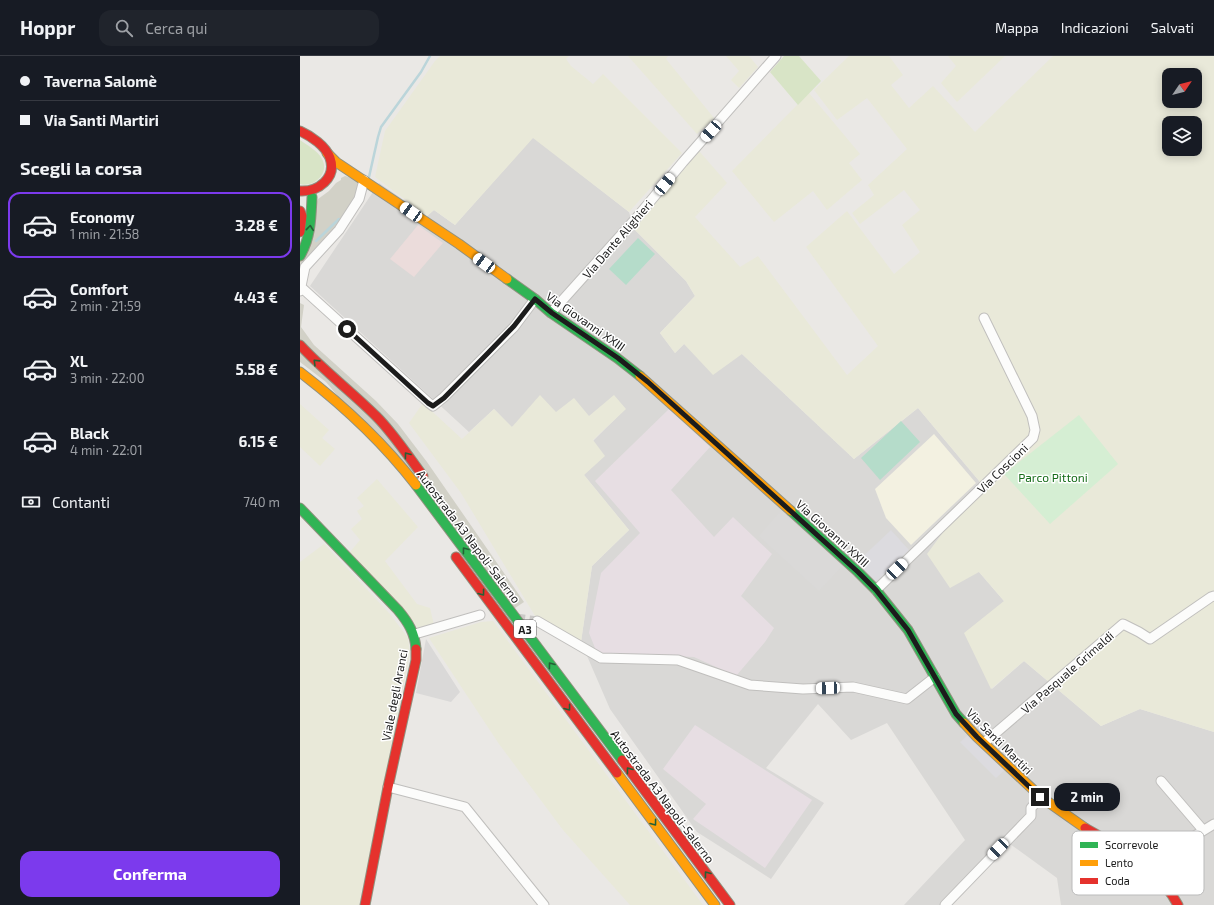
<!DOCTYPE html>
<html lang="it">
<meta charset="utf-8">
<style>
body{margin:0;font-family:"Exo 2",sans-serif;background:#20242c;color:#f1f3f6;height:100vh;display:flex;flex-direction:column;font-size:15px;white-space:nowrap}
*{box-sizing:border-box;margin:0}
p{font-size:13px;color:#9ea1a6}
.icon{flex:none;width:22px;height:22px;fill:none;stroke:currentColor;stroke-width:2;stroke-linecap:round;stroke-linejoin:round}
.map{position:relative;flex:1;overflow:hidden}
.details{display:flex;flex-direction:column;background:#171b24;width:300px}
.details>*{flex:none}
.top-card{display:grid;align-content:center;height:88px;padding:0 20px;background:#171b24}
.needle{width:26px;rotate:55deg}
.fabs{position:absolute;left:862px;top:12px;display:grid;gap:8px}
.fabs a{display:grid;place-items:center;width:40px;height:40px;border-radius:8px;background:#171b24;box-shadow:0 2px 10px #0003;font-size:20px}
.end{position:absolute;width:18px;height:18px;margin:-9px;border:5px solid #1c1c1c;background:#fff;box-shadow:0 0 0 2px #fff}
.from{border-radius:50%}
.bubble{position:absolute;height:28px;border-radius:12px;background:#171b24;box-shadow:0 2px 10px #0003;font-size:13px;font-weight:700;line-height:28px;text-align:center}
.car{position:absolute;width:12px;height:24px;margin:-12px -6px;border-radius:5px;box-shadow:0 0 3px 1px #0007;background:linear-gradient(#fff 24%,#345 0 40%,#fff 0 76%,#345 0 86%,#fff 0)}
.top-card b{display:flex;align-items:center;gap:14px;height:38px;font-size:15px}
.top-card b+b{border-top:1px solid #363941}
.top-card i{width:10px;height:10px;background:#f1f3f6}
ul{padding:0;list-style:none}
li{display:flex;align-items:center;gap:12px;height:66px;margin:0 8px 6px;padding:0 12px;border:2px solid transparent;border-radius:12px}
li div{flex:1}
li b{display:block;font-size:15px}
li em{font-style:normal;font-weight:700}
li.selected{border-color:#7c3aed}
li>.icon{width:36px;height:36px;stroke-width:1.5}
h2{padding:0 20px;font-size:18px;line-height:48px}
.pay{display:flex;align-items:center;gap:10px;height:44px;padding:0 20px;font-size:15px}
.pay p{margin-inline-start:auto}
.action{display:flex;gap:8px;margin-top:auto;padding:8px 20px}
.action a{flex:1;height:46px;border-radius:12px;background:#7c3aed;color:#fff;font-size:16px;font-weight:700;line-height:46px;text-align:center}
header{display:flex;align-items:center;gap:24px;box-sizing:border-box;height:56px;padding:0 20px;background:#171b24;border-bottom:1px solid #363941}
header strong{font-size:19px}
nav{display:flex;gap:22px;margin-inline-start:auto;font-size:14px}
.search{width:280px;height:36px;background:#20242c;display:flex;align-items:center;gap:10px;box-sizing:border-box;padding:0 14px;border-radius:12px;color:#9ea1a6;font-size:15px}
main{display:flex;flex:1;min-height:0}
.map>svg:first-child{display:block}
.residential{fill:#d9d8d6}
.commercial{fill:#ebdcdb}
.industrial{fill:#e7dee3}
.education{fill:#f3f1e1}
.construction{fill:#d2d1c7}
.farmland{fill:#e9e9d9;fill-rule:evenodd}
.grass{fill:#d8e4c6}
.park{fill:#d5eed3}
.pitch{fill:#b5dcca}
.parking{fill:#dad9d8}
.plaza{fill:#dcdbdf}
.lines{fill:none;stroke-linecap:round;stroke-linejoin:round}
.stream{stroke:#bbd5da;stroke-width:2.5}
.street-tunnel{stroke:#cbc9c7;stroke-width:9;stroke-dasharray:9 4.5;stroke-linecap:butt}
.street-casing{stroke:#c0bfbd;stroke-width:11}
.fast-casing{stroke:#91917f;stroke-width:11}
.slow-casing{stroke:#91917f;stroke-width:11}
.jam-casing{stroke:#91917f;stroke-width:11}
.street{stroke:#fcfcfb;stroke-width:9}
.fast{stroke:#30b455;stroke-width:9}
.slow{stroke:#ff9f0a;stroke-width:9}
.jam{stroke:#e5322d;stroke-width:9}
.oneway{stroke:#256036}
.route{stroke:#1c1c1c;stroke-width:5}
.labels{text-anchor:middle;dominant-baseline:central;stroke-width:3;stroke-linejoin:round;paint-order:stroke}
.shield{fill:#fff;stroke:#606060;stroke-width:1}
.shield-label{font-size:11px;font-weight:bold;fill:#1c1c1c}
.street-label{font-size:12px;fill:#1c1c1c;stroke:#fff}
.park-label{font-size:12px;fill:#176d1a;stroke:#fff}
.key{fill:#fff;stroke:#bbb;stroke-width:1}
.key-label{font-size:11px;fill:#1c1c1c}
</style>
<header>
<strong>Hoppr</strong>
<div class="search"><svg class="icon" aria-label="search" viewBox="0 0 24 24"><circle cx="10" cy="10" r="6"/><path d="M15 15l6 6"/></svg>Cerca qui</div>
<nav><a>Mappa</a><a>Indicazioni</a><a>Salvati</a></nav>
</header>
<main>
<section class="details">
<div class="top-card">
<b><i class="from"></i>Taverna Salomè</b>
<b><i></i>Via Santi Martiri</b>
</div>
<h2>Scegli la corsa</h2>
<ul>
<li class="selected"><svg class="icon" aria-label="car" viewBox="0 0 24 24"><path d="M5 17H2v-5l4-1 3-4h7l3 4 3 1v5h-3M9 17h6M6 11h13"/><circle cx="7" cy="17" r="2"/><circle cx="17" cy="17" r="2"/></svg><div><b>Economy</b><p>1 min · 21:58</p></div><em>3.28 €</em></li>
<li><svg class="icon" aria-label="car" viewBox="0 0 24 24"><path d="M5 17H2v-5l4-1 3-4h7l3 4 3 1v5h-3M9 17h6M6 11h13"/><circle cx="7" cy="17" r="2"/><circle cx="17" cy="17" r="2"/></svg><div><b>Comfort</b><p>2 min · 21:59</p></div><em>4.43 €</em></li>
<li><svg class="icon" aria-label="car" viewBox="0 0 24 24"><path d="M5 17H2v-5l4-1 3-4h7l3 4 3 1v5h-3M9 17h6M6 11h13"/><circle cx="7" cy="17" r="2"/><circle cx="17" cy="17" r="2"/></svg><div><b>XL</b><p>3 min · 22:00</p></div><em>5.58 €</em></li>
<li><svg class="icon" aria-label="car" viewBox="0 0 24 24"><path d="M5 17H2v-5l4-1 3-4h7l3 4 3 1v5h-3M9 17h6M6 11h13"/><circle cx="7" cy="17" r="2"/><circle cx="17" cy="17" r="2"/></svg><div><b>Black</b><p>4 min · 22:01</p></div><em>6.15 €</em></li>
</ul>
<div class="pay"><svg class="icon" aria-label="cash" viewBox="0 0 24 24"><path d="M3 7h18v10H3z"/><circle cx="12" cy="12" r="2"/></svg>Contanti<p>740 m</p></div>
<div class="action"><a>Conferma</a></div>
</section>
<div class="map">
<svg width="914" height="849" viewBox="0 0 914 849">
<rect width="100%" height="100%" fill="#eae8e5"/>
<path class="residential" d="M233,81L329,156L334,173L386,225L395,240L360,277L375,297L384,288L442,298L554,403L618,352L680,426L628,498L679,516L704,545L692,633L724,605L801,670L840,653L914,676V849H761L757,822L710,788L650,849H604L665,784L587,667L551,684L518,648L466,712L524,747L471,823L397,776L310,653L281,586L292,510L329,474L284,419L293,385L325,353L289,360L256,356L211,371L194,353L169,376L10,230L79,127L127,160L134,154L155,169Z"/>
<path class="commercial" d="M118,169L143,187L114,221L90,203Z"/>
<path class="industrial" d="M369,353L410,391L371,434L414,481L433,461L472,498L441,540L474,572L465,586L436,620L394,601L297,597L289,577L301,517L340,477L295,425Z
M395,669L512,744L465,812L393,763L406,748L363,713Z"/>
<path class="education" d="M634,378L676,427L611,489L586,462L575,433Z"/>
<path class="construction" d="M45,120L55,123L61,132L38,173L0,217V195L18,143L29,135L36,127L41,124V122Z
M0,247L4,249L1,271L14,289L76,345L98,368L127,406L224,546L215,552L26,326L0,306Z"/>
<path class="farmland" d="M140,0H269L266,3L271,10L293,28L303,18L382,97L329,156L233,82L155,169L134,154L127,160L75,121L85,75L135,5Z
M328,0H368L366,3L414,62L397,78Z
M426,0H449L458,11L439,32L431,24L439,15Z
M549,0H589L603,19L591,29L609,52L633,30L675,76L753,0H914V676L840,653L801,670L724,605L691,633L664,577L704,545L679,516L650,532L627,498L680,426L618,352L554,403L442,298L413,319L384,288L375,297L360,277L395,240L386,225L334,173L399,95L427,127L395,161L440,211L458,200L547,319L578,290L506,191L547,155L594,218L620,196L602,169L620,154L604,134L560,168L552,157L574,139L568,129L607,93L567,42L537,64L514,34ZM869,19H895V45H869ZM869,67H895V93H869Z
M648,0H705L657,46L641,27L656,10Z
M509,37L560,98L549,107L562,124L527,154L513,135L474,166L432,115Z
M240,339L256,356L274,342L289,360L314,339L326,353L293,384L305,400L284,419L329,474L292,510L281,586L235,560L161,437L109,367L123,347L162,383L194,353L212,371Z
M0,348L29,374L22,382L35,393L20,410L0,391Z
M77,423L118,471L85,505L117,548L130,552L134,569L119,573L50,496L60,484L51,473L62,463L57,455L64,450L57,442Z
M24,488L90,558L108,582L110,597L59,849H0V506Z
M193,565L403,849H330L263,774L199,688L129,582L181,566Z"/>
<path class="grass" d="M484,0H499L521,25L498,49L470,16Z
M0,84C7,89 18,95 22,103C30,117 14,132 0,128Z"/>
<path class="park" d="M779,359L818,408L750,468L704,418Z"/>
<path class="pitch" d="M338,182L355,198L326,229L309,213Z
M601,365L620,386L580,424L561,402Z"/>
<path class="parking" d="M481,455L542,510L519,535L459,480Z
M126,583L160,636L151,646L116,637Z"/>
<path class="plaza" d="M591,474L609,494L576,526L557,506Z
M668,679L705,714L696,722L660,686Z"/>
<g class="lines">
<path class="stream" d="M69,121L78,81L81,71L121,16L130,0
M16,185L39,163"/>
<path class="street-tunnel" d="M216,562L237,565"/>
<g class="street-casing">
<path id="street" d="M1,231L129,347L133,350L144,341L214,271L235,243
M0,235L5,211L39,174L59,143L64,124
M251,257L338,160L383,106L476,0
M576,534L733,382L735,374L732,360L684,262
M237,565L301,602L378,604L450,629L503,633L553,631L607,643L635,621
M115,578L180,559
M684,687L823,568L839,576L850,583L911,541L914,540
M861,725L903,774
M88,731L165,751L244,849
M849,808L914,768
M645,849L731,760V752L741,741"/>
</g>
<g class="fast-casing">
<path id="fast" d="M0,200C11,181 11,162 12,141
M207,223L235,243L251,257L317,302L340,320
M116,429L322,704
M0,452L98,554C108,566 115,577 116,593
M491,455L558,516L576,534L608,574L656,658L664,667"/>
</g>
<g class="slow-casing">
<path id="slow" d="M27,97L36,106L159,188L207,223
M0,316C43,349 83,386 116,429
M340,320L491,455
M664,667L677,681L741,741L785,772
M317,717L415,849"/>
</g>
<g class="jam-casing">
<path id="jam" d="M0,75C11,80 26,90 30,102C37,122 18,136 0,135
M0,155L2,160L0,176
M0,289C24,315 51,335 76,360C94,378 108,400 123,420
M156,501L317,717
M322,704L430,849
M785,772L849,808L872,839L878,849
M65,849L88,731L116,604V593"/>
</g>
<use href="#street" class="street"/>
<use href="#fast" class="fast"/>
<use href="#slow" class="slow"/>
<use href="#jam" class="jam"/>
</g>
<defs><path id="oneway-chevron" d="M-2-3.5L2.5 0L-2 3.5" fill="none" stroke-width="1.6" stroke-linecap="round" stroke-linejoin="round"/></defs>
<g class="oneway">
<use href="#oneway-chevron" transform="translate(10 172) rotate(-84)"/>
<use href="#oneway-chevron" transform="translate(16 306) rotate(-136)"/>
<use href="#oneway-chevron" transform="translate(107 399) rotate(-127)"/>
<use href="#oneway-chevron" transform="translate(165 494) rotate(-127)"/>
<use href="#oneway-chevron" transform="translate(182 537) rotate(53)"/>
<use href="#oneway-chevron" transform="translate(251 609) rotate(-127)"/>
<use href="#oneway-chevron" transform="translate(268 652) rotate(53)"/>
<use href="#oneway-chevron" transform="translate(329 714) rotate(-127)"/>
<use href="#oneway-chevron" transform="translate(354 767) rotate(53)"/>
<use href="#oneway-chevron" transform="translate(407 818) rotate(-127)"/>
</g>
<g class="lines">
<path class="route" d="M47,273L128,347L133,350L144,342L188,297L214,270L235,243L252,257L318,302L348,326L558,516L576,534L608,574L656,658L677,681L740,741"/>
</g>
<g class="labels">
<rect class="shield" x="214" y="564" width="22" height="18" rx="3"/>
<g class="shield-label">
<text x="225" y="573">A3</text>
</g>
<g class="street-label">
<text transform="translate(317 183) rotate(-49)">Via Dante Alighieri</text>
<text transform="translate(286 265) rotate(35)">Via Giovanni XXIII</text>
<text transform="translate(702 412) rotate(-44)">Via Coscioni</text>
<text transform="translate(533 477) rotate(42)">Via Giovanni XXIII</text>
<text transform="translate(169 480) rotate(53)">Autostrada A3 Napoli-Salerno</text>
<text transform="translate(767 616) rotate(-41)">Via Pasquale Grimaldi</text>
<text transform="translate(94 639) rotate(-79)">Viale degli Aranci</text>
<text transform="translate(700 685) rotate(45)">Via Santi Martiri</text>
<text transform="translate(363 740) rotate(53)">Autostrada A3 Napoli-Salerno</text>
</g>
<g class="park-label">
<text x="753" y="421">Parco Pittoni</text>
</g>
</g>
<rect x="772" y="775" width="132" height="64" rx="6" class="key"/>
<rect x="780" y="786" width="18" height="6" fill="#30b455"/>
<rect x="780" y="804" width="18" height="6" fill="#ff9f0a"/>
<rect x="780" y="822" width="18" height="6" fill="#e5322d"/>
<g class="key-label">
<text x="805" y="793">Scorrevole</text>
<text x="805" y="811">Lento</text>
<text x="805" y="829">Coda</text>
</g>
</svg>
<div class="fabs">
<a><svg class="needle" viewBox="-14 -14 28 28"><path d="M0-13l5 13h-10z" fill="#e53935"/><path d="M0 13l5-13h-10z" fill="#9ea1a6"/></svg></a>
<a><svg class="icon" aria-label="layers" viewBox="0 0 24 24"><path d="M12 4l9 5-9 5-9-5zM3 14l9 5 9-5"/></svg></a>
</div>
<i class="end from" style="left:47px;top:273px"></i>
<i class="end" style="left:740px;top:741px"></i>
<div class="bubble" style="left:754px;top:727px;width:66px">2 min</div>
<i class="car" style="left:411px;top:75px;rotate:222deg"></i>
<i class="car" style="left:365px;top:128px;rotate:40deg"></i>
<i class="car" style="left:111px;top:156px;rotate:304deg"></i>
<i class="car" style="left:184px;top:207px;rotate:306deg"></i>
<i class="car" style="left:597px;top:513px;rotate:46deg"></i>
<i class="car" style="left:528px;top:632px;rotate:268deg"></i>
<i class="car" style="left:698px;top:793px;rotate:224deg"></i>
</div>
</main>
